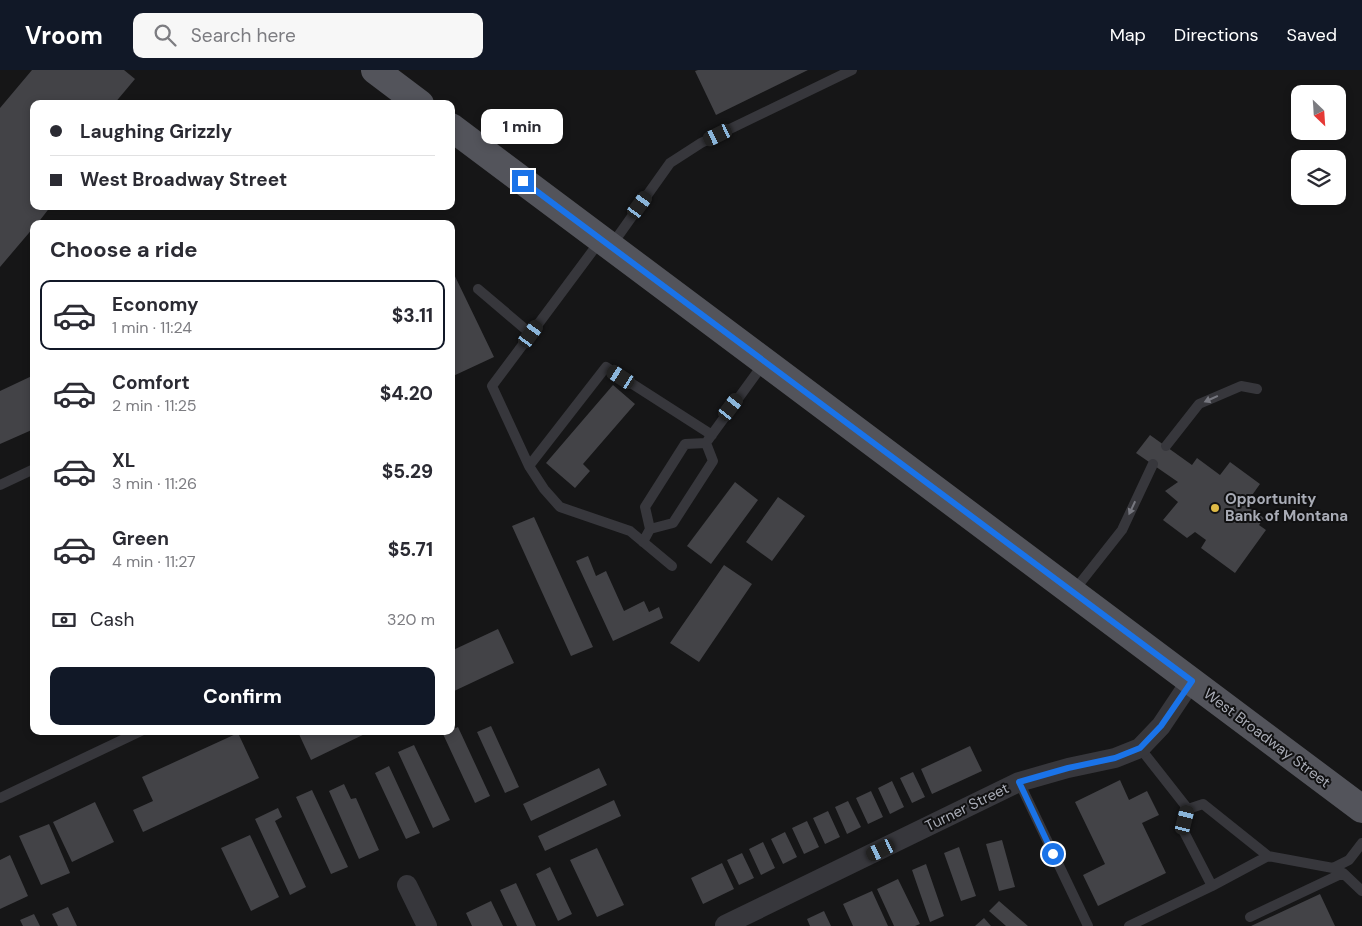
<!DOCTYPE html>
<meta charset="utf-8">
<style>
body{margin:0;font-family:"DM Sans",sans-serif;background:#f7f7f7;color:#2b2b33;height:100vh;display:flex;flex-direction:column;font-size:19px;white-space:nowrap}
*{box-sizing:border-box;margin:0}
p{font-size:16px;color:#7c7c81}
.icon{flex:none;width:28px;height:28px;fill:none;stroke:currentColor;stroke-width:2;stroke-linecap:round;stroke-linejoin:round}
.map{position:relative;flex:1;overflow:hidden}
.panel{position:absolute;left:30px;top:150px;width:425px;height:515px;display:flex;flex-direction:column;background:#fff;border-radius:10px;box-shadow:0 2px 8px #0003}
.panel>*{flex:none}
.guide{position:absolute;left:30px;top:30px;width:425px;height:110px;border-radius:10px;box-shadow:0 2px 8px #0003;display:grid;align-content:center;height:110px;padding:0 20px;background:#fff}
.needle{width:32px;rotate:155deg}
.fabs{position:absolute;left:1291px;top:15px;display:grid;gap:10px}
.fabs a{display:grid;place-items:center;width:55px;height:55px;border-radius:10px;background:#fff;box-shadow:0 2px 8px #0003;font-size:25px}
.end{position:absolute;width:22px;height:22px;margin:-11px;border:6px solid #1a73e8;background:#fff;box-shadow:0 0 0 2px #fff}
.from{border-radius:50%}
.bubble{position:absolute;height:35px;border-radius:10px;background:#fff;box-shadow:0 2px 8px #0003;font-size:16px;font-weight:800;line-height:35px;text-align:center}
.car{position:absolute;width:15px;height:30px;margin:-15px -8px;border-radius:6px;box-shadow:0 0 4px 1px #0007;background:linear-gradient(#222 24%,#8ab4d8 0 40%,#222 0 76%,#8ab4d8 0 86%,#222 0)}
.guide b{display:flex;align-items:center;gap:18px;height:48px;font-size:19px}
.guide b+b{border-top:1px solid #e1e1e2}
.guide i{width:12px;height:12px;background:#2b2b33}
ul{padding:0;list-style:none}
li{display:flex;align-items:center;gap:15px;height:70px;margin:0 10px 8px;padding:0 10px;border:2px solid transparent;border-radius:10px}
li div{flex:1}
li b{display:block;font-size:19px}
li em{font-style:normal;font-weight:800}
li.current{border-color:#111827}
li>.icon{width:45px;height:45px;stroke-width:1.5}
h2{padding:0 20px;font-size:22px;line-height:60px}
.pay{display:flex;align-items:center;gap:12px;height:55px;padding:0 20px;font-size:19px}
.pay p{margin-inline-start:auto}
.button{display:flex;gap:10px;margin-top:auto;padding:10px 20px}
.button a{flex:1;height:58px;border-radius:10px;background:#111827;color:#fff;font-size:20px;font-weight:800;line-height:58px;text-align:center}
header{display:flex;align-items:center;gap:30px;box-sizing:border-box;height:70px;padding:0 25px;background:#111827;color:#fff}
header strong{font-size:24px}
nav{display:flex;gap:28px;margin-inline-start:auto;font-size:18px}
.search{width:350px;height:45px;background:#f7f7f7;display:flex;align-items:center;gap:12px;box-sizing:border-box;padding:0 18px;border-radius:10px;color:#7c7c81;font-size:19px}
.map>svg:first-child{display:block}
.building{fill:#434347}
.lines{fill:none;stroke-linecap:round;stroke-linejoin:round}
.lane{stroke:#37373c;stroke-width:10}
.street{stroke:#37373c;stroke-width:20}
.primary{stroke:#53545b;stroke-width:28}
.oneway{fill:#76777f}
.route{stroke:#1a73e8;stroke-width:6}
.poi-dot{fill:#dfba46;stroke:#111112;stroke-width:2}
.labels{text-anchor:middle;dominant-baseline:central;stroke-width:4;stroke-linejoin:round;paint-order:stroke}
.poi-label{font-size:15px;font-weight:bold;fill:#a9acb6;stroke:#111112;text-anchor:start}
.street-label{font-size:15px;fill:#a9acb6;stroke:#111112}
</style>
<header>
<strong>Vroom</strong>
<div class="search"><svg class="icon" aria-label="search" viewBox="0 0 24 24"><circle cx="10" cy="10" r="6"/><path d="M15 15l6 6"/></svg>Search here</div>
<nav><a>Map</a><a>Directions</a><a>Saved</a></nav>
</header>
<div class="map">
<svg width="1362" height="856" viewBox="0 0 1362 856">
<rect width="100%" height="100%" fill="#161617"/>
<path class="building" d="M32,0H124L135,9L114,34H34V136H51L37,154H34V157L0,197V38Z
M698,0H808L716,45L695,1Z
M451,198L494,287L451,307Z
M34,305V359L0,374V321Z
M613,315L635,334L583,394L590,401L575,418L546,393Z
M1150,365L1192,395L1197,388L1220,405L1230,392L1260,414L1245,435L1264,448L1259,455L1266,460L1235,503L1201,478L1206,470L1195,462L1187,468L1163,450L1178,432L1165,421L1178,412L1136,383Z
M735,412L758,430L711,494L687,476Z
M778,427L805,446L772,491L746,472Z
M534,447L593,577L571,586L512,456Z
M588,486L596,506L606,501L624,541L644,531L649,542L659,537L663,548L613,571L576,491Z
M724,495L752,514L699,592L670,573Z
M498,559L514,593L452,622L451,581Z
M491,656L519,717L505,723L477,662Z
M458,657L490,726L475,733L443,664Z
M300,661H371L311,690L298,662Z
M238,663L259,708L143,762L133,740L153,731L142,707Z
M414,675L450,750L433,758L398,682Z
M970,676L982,701L932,724L921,699Z
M389,696L420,763L406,769L375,703Z
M599,698L607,715L531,751L523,734Z
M913,702L925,727L912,733L900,708Z
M1120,710L1129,730L1147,721L1159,745L1142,753L1166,803L1098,836L1083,805L1105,794L1075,732Z
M892,711L904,737L890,744L878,718Z
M344,714L351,729L356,728L379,780L359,789L329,721Z
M312,720L348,797L331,804L296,727Z
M871,721L883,747L868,754L856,728Z
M614,730L621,746L545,781L538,766Z
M848,731L861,757L847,764L835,737Z
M95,732L114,772L72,792L53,752Z
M278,738L282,747L275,751L306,817L290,825L255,749Z
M828,741L840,767L825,774L813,748Z
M807,751L819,777L804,784L792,758Z
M49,754L70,803L41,815L19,766Z
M785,762L797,787L783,794L771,769Z
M250,765L279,827L251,841L221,778Z
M1002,770L1015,817L999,821L986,774Z
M763,772L775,798L761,805L749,779Z
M959,777L976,826L961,831L944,783Z
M597,778L624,835L597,847L570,790Z
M742,783L754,808L739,815L727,790Z
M10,785L28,826L0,839V790Z
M722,793L734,819L703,834L691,808Z
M926,794L944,846L930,852L912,800Z
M550,797L572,844L558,851L536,804Z
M898,809L920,854L915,856H894L877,819Z
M516,813L536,856H517L500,820Z
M872,821L888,856H853L843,834Z
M1320,824L1335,856H1251Z
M491,831L503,856H472L466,843Z
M999,831L1028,856H1006L989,841Z
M68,837L77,856H58L52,844Z
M824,841L831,856H810L807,849Z
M34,844L40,856H23L20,850Z
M984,848L991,856H975Z"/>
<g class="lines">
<path class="lane" d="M600,171L492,316L529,396L544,419L560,437L630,461L672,496
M611,176L670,93L701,73L852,0
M478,219L531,264
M708,370L764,293
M1166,376L1199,334L1241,316L1257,319
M529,396L606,297L712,365
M0,415L34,399
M643,472L650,459L673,453L713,391L706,373L685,374L645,437L650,459
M1073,522L1122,460L1153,394
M1019,712L1088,856
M0,728L141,661
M1188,739L1203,734L1268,786L1212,816
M1268,786L1333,798L1349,790L1362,773
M1339,801L1343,803L1362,821
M1250,847L1343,803
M1129,856L1212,816L1183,760L1188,739L1140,678"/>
<path class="street" d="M407,815L427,856
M725,855L1019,712L1068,698L1115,688L1140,678L1161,656L1191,611"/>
<path class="primary" d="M375,0L420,34
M451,57L1362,739"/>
</g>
<defs><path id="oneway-solid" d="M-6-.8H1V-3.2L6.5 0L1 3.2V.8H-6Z" transform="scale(1.25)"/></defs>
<g class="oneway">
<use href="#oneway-solid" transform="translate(1211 329) rotate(156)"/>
<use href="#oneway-solid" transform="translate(1132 438) rotate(115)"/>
</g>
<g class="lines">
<path class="route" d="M523,111L1192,611L1161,656L1140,678L1115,688L1068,698L1019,712L1053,784"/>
</g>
<circle class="poi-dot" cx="1215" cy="438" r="5"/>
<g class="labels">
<g class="poi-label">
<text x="1225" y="429">Opportunity<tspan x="1225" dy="17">Bank of Montana</tspan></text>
</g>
<g class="street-label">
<text transform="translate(1267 668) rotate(37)">West Broadway Street</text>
<text transform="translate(967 737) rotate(-26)">Turner Street</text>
</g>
</g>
</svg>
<div class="fabs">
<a><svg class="needle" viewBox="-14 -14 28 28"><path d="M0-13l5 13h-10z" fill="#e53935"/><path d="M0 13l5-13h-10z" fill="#7c7c81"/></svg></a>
<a><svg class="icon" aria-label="layers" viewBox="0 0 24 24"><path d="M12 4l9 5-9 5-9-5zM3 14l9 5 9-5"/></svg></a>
</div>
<i class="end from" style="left:1053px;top:784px"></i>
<i class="end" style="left:523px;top:111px"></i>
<div class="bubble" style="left:481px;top:39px;width:82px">1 min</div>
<i class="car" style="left:718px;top:65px;rotate:244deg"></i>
<i class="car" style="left:640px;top:135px;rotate:36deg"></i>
<i class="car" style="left:531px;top:264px;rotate:36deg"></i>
<i class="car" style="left:621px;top:307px;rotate:303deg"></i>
<i class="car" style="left:731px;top:337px;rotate:37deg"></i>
<i class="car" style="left:1185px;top:750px;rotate:14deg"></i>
<i class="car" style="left:881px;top:780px;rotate:244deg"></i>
<div class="guide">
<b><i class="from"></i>Laughing Grizzly</b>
<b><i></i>West Broadway Street</b>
</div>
<section class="panel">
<h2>Choose a ride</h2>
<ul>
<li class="current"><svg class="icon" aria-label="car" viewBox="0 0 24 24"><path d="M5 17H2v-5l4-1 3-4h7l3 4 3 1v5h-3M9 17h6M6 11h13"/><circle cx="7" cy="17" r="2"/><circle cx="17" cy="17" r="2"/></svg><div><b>Economy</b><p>1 min · 11:24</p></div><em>$3.11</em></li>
<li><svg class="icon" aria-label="car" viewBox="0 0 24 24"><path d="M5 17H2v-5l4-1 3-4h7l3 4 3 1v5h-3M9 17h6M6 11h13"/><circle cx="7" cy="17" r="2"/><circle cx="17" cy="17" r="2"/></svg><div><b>Comfort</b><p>2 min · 11:25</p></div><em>$4.20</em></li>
<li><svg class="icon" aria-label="car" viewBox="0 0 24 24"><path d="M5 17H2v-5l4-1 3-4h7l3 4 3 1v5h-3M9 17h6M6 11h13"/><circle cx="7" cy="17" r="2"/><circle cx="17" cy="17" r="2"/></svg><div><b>XL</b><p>3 min · 11:26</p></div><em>$5.29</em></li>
<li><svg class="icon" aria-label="car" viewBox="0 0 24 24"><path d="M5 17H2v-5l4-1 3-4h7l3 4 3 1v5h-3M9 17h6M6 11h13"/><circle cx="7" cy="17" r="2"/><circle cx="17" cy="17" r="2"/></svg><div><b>Green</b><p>4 min · 11:27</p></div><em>$5.71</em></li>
</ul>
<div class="pay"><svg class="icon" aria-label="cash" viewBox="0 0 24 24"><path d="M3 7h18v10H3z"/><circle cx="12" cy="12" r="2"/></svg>Cash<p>320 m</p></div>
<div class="button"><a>Confirm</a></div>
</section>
</div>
